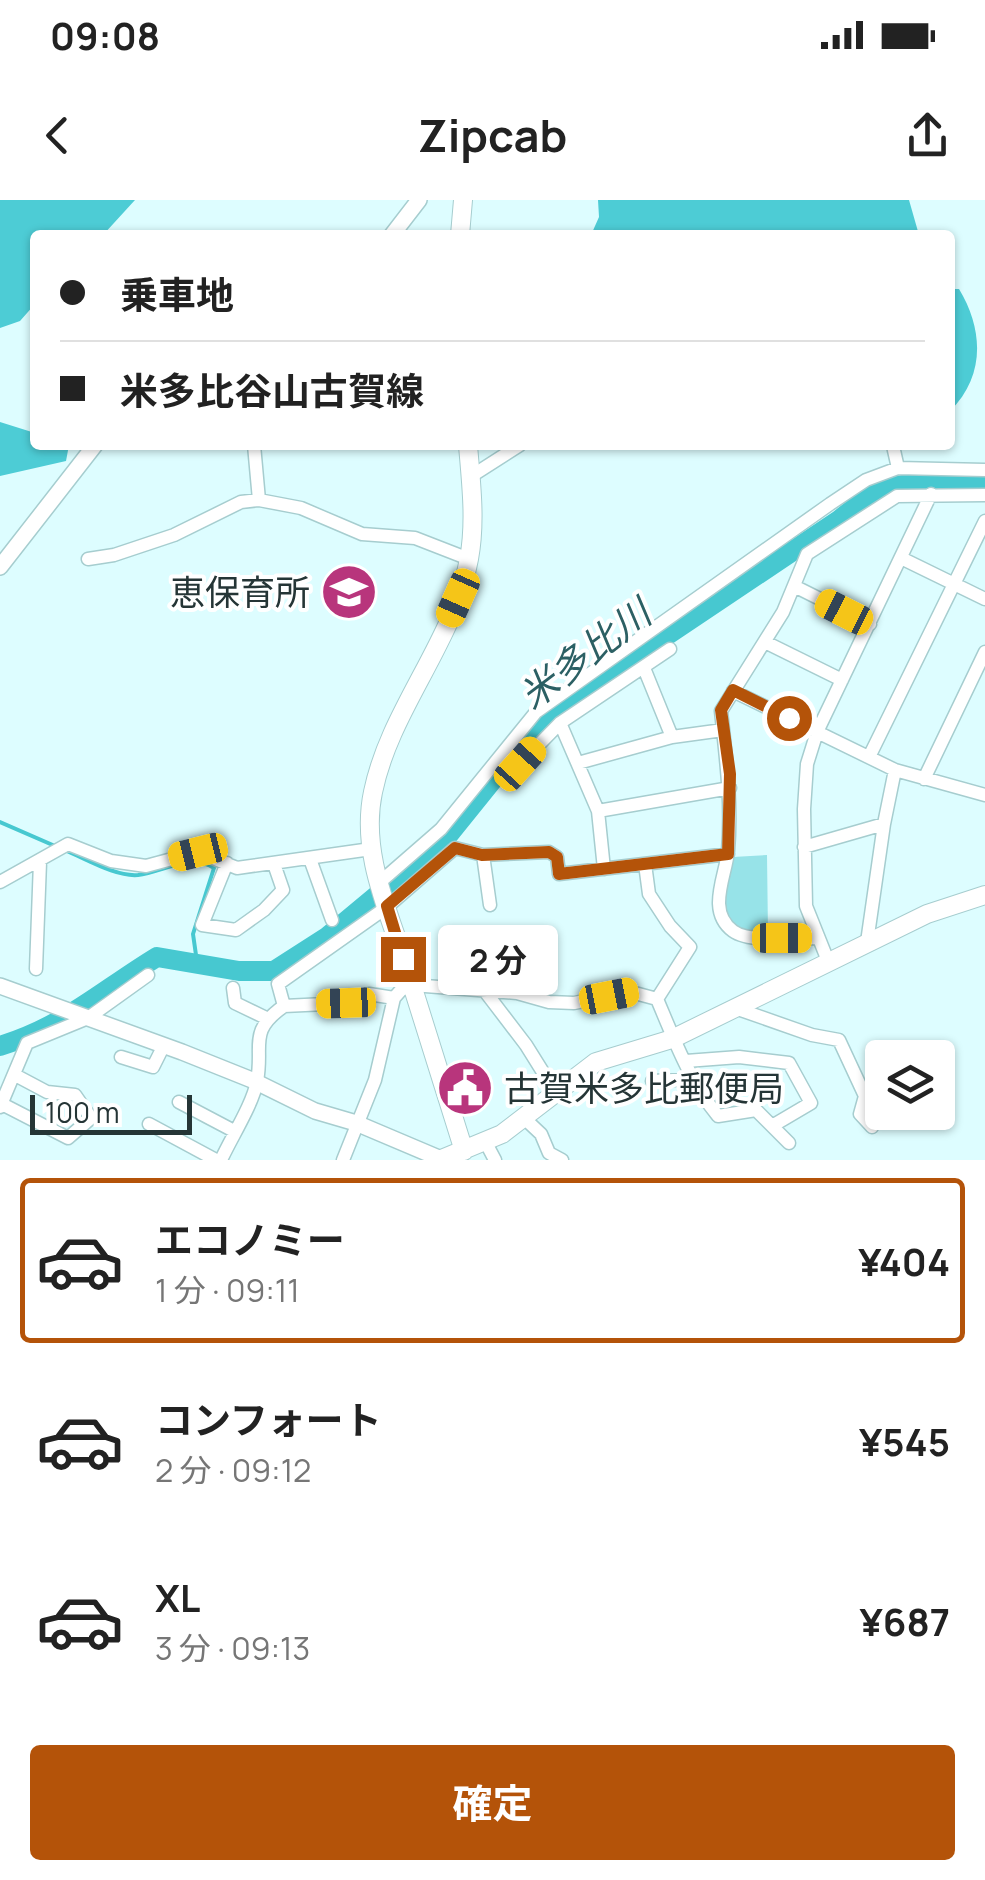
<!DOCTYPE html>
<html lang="ja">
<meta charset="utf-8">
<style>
body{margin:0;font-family:Manrope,"Noto Sans JP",sans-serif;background:#f2f2f2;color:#222;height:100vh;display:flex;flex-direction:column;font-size:38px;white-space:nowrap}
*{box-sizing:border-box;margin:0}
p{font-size:32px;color:#767676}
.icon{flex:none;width:55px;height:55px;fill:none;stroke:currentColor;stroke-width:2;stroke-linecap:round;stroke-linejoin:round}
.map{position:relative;height:960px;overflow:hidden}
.details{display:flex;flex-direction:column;background:#fff;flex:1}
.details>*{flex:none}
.banner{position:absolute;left:30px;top:30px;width:925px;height:220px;border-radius:10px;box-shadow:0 2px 8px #0004;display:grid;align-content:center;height:220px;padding:0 30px;background:#fff}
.fabs{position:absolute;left:865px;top:840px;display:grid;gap:20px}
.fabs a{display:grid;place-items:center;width:90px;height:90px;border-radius:10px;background:#fff;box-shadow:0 2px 8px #0004;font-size:50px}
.scale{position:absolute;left:30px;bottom:25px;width:162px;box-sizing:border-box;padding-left:10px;border:5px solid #253536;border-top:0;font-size:28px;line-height:35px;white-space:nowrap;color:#253536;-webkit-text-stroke:8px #fff;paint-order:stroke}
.end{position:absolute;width:45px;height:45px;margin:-22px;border:12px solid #b45309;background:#fff;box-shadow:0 0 0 5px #fff}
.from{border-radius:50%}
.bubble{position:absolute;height:70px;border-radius:10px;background:#fff;box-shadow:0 2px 8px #0004;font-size:32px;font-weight:700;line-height:70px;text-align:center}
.car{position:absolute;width:30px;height:60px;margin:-30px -15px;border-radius:12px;box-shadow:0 0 8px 2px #0007;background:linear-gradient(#f5c518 24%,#345 0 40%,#f5c518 0 76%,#345 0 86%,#f5c518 0)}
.banner b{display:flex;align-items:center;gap:35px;height:95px;font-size:38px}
.banner b+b{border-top:2px solid #e0e0e0}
.banner i{width:25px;height:25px;background:#222}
ul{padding:18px 0 0;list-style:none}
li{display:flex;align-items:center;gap:30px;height:165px;margin:0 20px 15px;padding:0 10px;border:5px solid transparent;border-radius:10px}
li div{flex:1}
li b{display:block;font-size:38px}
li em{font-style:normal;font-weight:700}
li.active{border-color:#b45309}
li>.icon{width:90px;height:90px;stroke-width:1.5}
.action{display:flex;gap:20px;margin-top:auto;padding:20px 30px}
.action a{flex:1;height:115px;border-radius:10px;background:#b45309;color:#fff;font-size:40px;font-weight:700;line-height:115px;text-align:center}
.status{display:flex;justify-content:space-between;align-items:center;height:70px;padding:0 50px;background:#fff;direction:ltr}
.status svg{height:28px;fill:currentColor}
header{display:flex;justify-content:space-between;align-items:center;height:130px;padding:0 30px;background:#fff;font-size:45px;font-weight:700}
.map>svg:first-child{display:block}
.green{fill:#97e3e8}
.forest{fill:#4dccd5}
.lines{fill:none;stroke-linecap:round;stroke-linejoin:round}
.stream{stroke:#47c8d0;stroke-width:4}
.river{stroke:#47c8d0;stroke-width:20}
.minor-casing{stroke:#a6cdcf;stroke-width:15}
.tertiary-casing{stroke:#a6cdcf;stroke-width:18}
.secondary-casing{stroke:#a6cdcf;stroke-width:20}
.minor{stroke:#fff;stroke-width:12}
.tertiary{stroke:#fff;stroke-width:15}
.secondary{stroke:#fff;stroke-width:18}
.route{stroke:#b45309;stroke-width:12}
.labels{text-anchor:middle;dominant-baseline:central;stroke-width:8;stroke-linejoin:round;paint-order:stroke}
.poi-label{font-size:35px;fill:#253536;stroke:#fff;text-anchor:end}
.water-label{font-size:38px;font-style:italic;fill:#2c6064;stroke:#fff}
</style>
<div class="status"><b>09:08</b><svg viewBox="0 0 49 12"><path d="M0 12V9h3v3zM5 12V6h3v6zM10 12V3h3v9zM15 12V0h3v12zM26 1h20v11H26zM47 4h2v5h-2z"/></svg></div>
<header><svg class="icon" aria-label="back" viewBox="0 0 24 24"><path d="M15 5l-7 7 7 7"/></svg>Zipcab<svg class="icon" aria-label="share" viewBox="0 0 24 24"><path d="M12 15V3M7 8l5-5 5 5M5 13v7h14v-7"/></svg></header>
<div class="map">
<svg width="985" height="960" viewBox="0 0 985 960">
<rect width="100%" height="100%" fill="#ddfdff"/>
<path class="green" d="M767,655L768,734C761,733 749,735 743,733C711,722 726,678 733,657Z"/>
<path class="forest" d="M0,0H135L103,35H35V104L20,121L0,128Z
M598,0H909L919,35H591L599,17Z
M950,89H959C984,130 985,177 950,211Z
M0,222L35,233V245H69L66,261L0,276Z"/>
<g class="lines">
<path class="stream" d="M0,622L55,646
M64,650C85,658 115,677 138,675C163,672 191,653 214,668L193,734L197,762"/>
<path class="river" d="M0,846C65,826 101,791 157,757L239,771H274L327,737L446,638L517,550L537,526L566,503L839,320L873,293L896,286L926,281L985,283"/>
<g class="minor-casing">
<path id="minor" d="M254,245L259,300
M893,246L898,268
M470,277L520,245
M901,358L985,399
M88,359L114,355L174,335L241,302L259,300L301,308L362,334L415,338L469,359
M794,386L870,424
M765,442L842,480
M644,468L672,537
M733,491L895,570L985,595
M560,523L598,611L604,669
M869,557L985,321
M578,563L672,537L723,530
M520,564L560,523L670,449
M924,579L985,452
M598,611L730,588
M804,647L884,624
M483,655L490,705
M310,659L332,720
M227,663L202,725L236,730L264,710L283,690L274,664
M645,664L649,694L670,726L690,747L657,799
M0,682L68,644L111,661L146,666L198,652L237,668L371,649
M379,683L441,629L536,512L830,304L866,280L898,268L985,270
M817,738C796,738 749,743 733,731C706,711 726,676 728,651C732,603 726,558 721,511L783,412L807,354L897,296L985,295
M867,742L884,624L895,570
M828,761L806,706L804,609L807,564L817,532L931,294
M36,769L40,662
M233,788L235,803L266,818
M484,790L526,845L556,893
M284,806L346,803L369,794L394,798
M735,808L812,835L839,840L865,896L860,914L872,927
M121,857L153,867L164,845
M686,861L739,857L789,863L811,903L772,926
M652,881L695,879
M179,902L234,931
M2,904L68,938L91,918L75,895L47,892L15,875
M0,907L27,843L88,818L148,775
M524,918L541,934L549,953L562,960
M149,924L216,960
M486,943L495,960
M221,960C231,938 253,904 257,881C264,845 247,832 284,806L278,784L387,707L455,648L483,655L549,652L557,657L559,674L728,654
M343,960L375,880L394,798L401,790L412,785L517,793L549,802L574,803L631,792L657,799C674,839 690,882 718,916L756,910L789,943"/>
</g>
<g class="tertiary-casing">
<path id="tertiary" d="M392,35L419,0
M0,367L95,245
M0,786L182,852L252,880L315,911L356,923L441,959"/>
</g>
<g class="secondary-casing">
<path id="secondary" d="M460,35L463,0
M464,951C445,891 426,830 407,769C389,712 360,653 373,592C390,509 454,442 469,359C476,321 471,283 468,245
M439,960L502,934L596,862L672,839L927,714L985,695"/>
</g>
<use href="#minor" class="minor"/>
<use href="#tertiary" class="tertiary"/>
<use href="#secondary" class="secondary"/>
</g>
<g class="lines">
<path class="route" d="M403,759L387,706L455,648L482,655L549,652L557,657L559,674L728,654L730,574L721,510L733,490L789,518"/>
</g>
<defs>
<g id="school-disc" transform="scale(2.875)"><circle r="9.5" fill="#b8357c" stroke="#fff"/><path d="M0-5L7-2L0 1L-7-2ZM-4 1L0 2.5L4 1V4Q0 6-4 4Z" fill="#fff"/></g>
<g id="civic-disc" transform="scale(2.875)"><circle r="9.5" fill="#b8357c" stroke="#fff"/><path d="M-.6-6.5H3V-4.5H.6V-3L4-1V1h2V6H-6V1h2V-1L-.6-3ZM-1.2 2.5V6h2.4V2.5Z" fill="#fff"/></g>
</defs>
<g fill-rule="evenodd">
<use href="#school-disc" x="349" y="392"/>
<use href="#civic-disc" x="465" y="888"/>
</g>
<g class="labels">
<g class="poi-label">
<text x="310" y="392">恵保育所</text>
<text x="504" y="888" text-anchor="start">古賀米多比郵便局</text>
</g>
<g class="water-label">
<text transform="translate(584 453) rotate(-37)">米多比川</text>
</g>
</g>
</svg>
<div class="fabs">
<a><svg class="icon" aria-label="layers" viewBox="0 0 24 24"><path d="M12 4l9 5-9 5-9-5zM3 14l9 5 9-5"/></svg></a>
</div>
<div class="scale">100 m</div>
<i class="end from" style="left:789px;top:518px"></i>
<i class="end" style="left:403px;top:759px"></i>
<div class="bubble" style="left:438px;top:725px;width:120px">2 分</div>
<i class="car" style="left:458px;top:398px;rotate:204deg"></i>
<i class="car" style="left:844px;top:412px;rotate:297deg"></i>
<i class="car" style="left:520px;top:564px;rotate:42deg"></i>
<i class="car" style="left:198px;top:652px;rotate:256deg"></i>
<i class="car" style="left:782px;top:738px;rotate:90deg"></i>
<i class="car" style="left:609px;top:796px;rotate:79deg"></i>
<i class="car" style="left:346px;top:803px;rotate:268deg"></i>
<div class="banner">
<b><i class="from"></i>乗車地</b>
<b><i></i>米多比谷山古賀線</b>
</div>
</div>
<section class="details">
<ul>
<li class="active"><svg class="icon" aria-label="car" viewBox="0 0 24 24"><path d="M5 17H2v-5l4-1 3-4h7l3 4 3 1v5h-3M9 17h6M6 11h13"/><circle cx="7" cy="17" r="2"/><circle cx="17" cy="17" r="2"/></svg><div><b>エコノミー</b><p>1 分 · 09:11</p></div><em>¥404</em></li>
<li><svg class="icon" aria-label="car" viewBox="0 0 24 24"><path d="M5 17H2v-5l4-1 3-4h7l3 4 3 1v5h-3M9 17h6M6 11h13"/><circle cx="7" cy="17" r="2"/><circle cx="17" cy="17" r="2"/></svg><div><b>コンフォート</b><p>2 分 · 09:12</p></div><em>¥545</em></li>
<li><svg class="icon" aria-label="car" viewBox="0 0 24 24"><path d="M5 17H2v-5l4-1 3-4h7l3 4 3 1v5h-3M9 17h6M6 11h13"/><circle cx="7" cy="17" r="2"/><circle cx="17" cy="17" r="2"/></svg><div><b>XL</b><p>3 分 · 09:13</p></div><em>¥687</em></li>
</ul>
<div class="action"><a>確定</a></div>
</section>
